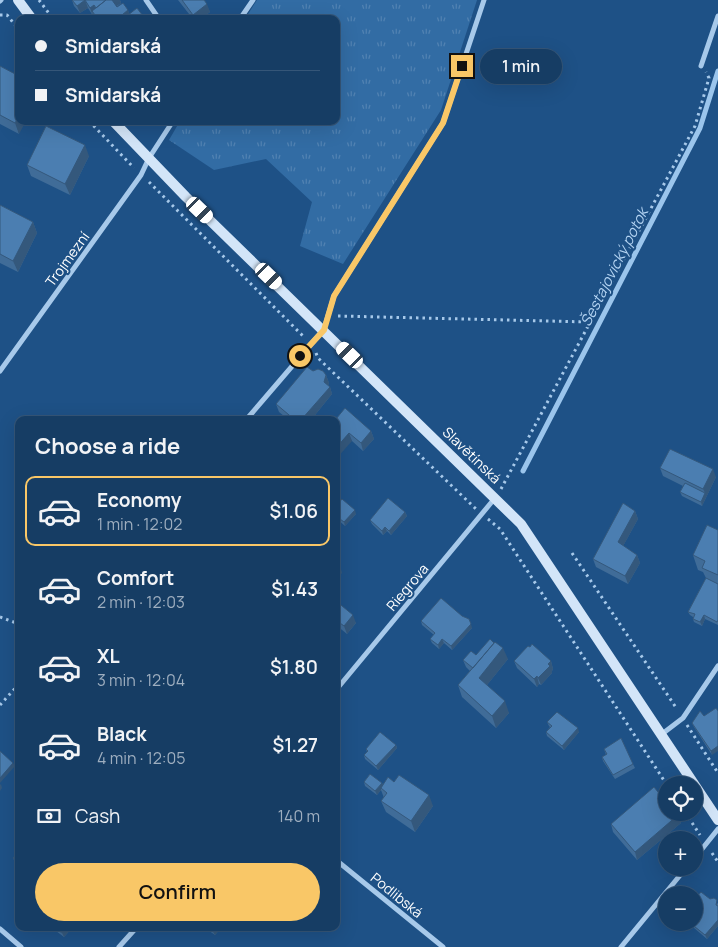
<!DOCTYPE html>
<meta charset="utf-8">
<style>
body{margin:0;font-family:Manrope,sans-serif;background:#23486d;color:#f1f3f6;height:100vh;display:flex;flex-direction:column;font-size:19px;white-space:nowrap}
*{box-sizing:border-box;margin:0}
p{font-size:16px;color:#9eaebf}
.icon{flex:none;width:28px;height:28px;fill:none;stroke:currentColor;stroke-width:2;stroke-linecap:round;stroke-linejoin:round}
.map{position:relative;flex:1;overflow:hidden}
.side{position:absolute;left:15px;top:416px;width:325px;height:515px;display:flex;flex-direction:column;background:#163d64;border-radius:10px;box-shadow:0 5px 20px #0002,0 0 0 1px #355678}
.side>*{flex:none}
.top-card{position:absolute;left:15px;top:15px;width:325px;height:110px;border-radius:10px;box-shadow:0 5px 20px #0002,0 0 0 1px #355678;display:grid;align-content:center;height:110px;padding:0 20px;background:#163d64}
.tools{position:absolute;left:658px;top:776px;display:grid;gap:10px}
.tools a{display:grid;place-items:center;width:45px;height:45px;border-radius:50%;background:#163d64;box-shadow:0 5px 20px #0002,0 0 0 1px #355678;font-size:25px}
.end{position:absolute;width:22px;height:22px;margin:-11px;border:6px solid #f9c767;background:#111;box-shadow:0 0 0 2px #111}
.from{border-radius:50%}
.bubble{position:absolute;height:35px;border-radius:18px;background:#163d64;box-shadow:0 5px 20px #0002,0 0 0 1px #355678;font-size:16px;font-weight:600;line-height:35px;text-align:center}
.car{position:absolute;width:15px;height:30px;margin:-15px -8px;border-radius:6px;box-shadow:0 0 4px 1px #0007;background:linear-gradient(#fff 24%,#345 0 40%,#fff 0 76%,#345 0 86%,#fff 0)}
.top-card b{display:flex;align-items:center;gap:18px;height:48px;font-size:19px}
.top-card b+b{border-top:1px solid #355678}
.top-card i{width:12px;height:12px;background:#f1f3f6}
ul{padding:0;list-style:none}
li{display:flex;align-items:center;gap:15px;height:70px;margin:0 10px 8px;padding:0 10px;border:2px solid transparent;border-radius:10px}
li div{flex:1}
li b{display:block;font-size:19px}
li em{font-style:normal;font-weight:600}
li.active{border-color:#f9c767}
li>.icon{width:45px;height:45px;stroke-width:1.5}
h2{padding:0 20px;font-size:22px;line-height:60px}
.pay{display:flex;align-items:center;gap:12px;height:55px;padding:0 20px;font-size:19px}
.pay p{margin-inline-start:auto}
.primary-button{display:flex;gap:10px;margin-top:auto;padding:10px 20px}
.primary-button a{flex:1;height:58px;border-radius:30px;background:#f9c767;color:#111;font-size:20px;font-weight:600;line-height:58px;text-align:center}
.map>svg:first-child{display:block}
.grass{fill:url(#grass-tufts)}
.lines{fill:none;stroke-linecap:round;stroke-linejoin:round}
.stream{stroke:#9bc5ec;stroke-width:5}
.path{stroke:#a7c9ea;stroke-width:3;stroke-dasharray:2.5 4;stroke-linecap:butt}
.street{stroke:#a7c9ea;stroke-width:5}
.secondary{stroke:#d3e5f8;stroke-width:10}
.wall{fill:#406c98}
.shaded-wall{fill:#34587c}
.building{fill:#4b7eb1;stroke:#34587c}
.route{stroke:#f9c767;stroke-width:6}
.labels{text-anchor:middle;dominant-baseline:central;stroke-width:4;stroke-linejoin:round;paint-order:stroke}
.street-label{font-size:14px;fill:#fff;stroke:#1e5186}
.water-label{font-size:15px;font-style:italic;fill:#b3d3f2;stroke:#1e5186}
</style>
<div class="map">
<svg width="718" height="947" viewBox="0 0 718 947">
<defs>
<pattern id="grass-tufts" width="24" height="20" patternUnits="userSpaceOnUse" patternTransform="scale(1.25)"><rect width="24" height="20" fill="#326ca4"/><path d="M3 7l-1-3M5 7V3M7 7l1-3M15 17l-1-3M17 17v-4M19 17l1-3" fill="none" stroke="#5182b2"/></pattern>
</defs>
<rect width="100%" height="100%" fill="#1e5186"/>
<path class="grass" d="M257,0H477L441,110L343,264L300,246L312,202L266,159L214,170L169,140L180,121H336V19H245Z"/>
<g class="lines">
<path class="stream" d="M523,471L700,128L718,71"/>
<path class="path" d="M39,0L53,19
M0,15H7L19,30
M89,121L134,168
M149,182L305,338
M338,316L590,322
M316,353L318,358L476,509
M501,489L695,126L709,78L706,72
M488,519L500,529L667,785
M572,553L677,709
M0,617L19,624
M0,705L19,684
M687,725L718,773
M685,812L700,835
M712,853L718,862"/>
<path class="street" d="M146,0L159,19
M0,1L1,0
M240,19L253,0
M701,66L718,16
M0,371L141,175L149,158L173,121
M246,420L324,329L334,296L443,123L484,0
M336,690L495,498
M662,734L683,718L718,666
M694,859L718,829
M336,860L443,947
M0,929L21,947
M119,947L136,928
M621,947L686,868"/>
<path class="secondary" d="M18,0L32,19
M113,121L186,197L521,524L718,820"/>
</g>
<path class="wall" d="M72,0H120L121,3L117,7L128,10L129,14L143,16L144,19H95L93,15V16L88,8L80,13L74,6Z
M178,0H204L210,12L201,19H193Z
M0,66L19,134L0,124Z
M89,156L70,195L31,176L27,165Z
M0,205L33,222L37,233L18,272L0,263Z
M313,371L326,375L329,383L328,385L330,387L332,394L311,420H289L279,412L276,404Z
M336,419L371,431L374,439L363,451L352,441Z
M660,468L716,477L702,506L682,496L680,492L683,486L663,476Z
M336,506L356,514L345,526L336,518V511L338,509Z
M635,511L638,519L623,546L637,555L640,563L628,584L596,567L593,559Z
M405,512L407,516L391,535L387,531L383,535L372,524L370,520Z
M718,530V625L705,619L702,626L694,622L693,619V617L690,615L688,612L706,578L703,572L698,570L693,555Z
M336,601L356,623L347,634L336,625Z
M421,621L472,628L452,650L444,643L439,649L432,643L430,639L434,635L422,625Z
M476,655L508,659L487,685L509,713L496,728L462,697L458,685L470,671L466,667L463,660Z
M514,661H551L553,669L552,671V673L541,685L539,684L537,687L517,668Z
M704,716L712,755L694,727L692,723Z
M547,722L579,732L564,750L547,736L546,732L550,727L549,726Z
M396,745L397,748L378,770L365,759L364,755L367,752L366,749Z
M604,749L633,764L635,768L615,779L603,761L602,757L606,755Z
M364,782L382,783L383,785L433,806L415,832L386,812L381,801L384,798L381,790L377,795L365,786Z
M678,815L681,823L637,860L613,832L611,824Z
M19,851V865L15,862L13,858Z
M718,903V926L707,939L687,922H694Z
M52,928H72L64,937Z
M205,928H221L215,935Z"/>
<path class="shaded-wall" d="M85,0L88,8L80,13L77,6Z
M112,0H120L121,3L100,18Z
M207,4L210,12L201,19H194L193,15Z
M94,5L97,13L92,11L93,16L90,8Z
M128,10L131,19H117Z
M19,116V121H26L19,134L15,123Z
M85,145L89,156L70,195L65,184Z
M33,222L37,233L18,272L13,261Z
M326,375L329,383L327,389L324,382Z
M330,387L332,394L311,420H301Z
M371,431L374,439L363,451L361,443Z
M349,433L352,441L336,459V448Z
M713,469L716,477L702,506L701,502L705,493L703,489Z
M355,510L356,514L345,526L344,522Z
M635,511L638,519L621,550L618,542Z
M405,512L407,516L391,535L389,531Z
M385,527L387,531L383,535L382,531Z
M637,555L640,563L628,584L625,576Z
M340,565L342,573L336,580V569Z
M353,615L356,623L347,634L344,626Z
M704,615L705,619L702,626L700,622Z
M471,624L472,628L452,650L451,646Z
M442,639L444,643L439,649L438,645Z
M503,648L508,659L483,690L479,678Z
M551,661L553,669L552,671V673L541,685L538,678Z
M537,676L539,684L537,687L534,679Z
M505,701L509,713L496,728L492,716Z
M578,728L579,732L564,750L562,746Z
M396,745L397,748L378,770L376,766Z
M718,746V751L712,755L711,751Z
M13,763L15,766L0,783V778Z
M340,769L341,772L337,779L336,774Z
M382,783L384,787L381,788V790L377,795L375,791Z
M1,784L2,788L0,791V785Z
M429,795L433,806L415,832L411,821Z
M678,815L681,823L637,860L635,852Z
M718,920V926L707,939L705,935Z
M67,928H72L64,937L62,933Z
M217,928H221L215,935L213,932Z"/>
<path class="building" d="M72,0H106L96,8L94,5L90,8L85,0L77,6Z
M106,0H112L117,7L123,3L128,10L117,19H98L92,11Z
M182,0H204L207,4L193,15Z
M137,8L143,16L139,19H123Z
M0,66L19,76V116L15,123L0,115Z
M46,126L85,145L65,184L27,165Z
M0,205L33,222L13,261L0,254Z
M307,367L313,371L318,369L323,371L326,375L324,382L330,387L301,420H295L276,404Z
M345,408L371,431L361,443L349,433L336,448V420H329L333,416L336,419Z
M670,449L713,469L703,489L660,468Z
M685,483L705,493L701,502L680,492Z
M388,498L405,512L389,531L385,527L382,531L370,520Z
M342,499L355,510L344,522L336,516V511L339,508L336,506Z
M623,503L635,511L618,542L637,555L625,576L593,559Z
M707,525L718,530V575L702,568L705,561L693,555Z
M336,562L340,565L336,569Z
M706,578L718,584V620L717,622L704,615L700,622L693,619L695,614L688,612Z
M441,598L462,616L469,619L471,624L451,646L442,639L438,645L430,639L435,633L421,621Z
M336,601L353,615L344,626L336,620Z
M490,639L494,643L473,668L463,660L471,651L476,655Z
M495,642L503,648L479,678L505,701L492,716L458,685Z
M532,644L551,661L548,664L550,666L538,678L537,676L534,679L514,661L528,646L530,647Z
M716,708L718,711V746L711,751L692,723L700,711L704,716Z
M557,712L578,728L562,746L546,732L552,726L547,722Z
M380,732L396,745L376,766L364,755L368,751L366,749Z
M621,738L633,764L613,775L602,757L607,754L604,749Z
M0,751L13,763L0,778Z
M336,766L340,769L336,774Z
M370,774L382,783L375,791L364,782Z
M399,775L429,795L411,821L381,801L387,793L381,788L388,777L394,782Z
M654,787L666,802V812H676L678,815L635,852L611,824Z
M19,851V863L13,858Z
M701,892L710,899L714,898L717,900L716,905L718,906V920L705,935L689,922H694V900Z
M55,928H67L62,933Z
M208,928H217L213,932Z"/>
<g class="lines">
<path class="route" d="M300,356L324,330L334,296L443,123L462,66"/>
</g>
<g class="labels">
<g class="street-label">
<text transform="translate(67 259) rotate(-54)">Trojmezní</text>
<text transform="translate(472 455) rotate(44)">Slavětínská</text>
<text transform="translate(407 587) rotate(-50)">Riegrova</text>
<text transform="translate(397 895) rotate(39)">Podlibská</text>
</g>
<g class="water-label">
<text transform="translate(614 267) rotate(-63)">Šestajovický potok</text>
</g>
</g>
</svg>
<div class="tools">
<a><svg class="icon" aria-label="locate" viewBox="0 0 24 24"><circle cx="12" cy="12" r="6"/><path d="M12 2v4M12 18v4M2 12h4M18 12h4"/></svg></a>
<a>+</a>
<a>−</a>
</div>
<i class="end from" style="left:300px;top:356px"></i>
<i class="end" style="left:462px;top:66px"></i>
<div class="bubble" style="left:480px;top:49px;width:82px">1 min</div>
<i class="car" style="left:200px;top:210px;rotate:134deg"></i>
<i class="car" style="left:269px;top:276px;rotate:134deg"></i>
<i class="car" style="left:350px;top:355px;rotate:314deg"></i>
<div class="top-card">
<b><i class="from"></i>Smidarská</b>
<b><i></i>Smidarská</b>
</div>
<section class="side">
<h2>Choose a ride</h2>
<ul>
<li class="active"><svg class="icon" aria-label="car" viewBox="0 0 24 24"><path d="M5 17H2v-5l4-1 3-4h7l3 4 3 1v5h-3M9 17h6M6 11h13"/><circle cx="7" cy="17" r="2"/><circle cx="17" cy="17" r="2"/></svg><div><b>Economy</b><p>1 min · 12:02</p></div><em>$1.06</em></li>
<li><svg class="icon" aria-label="car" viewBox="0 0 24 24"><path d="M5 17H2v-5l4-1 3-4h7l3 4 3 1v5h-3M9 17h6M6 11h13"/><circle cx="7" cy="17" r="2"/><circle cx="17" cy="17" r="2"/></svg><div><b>Comfort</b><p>2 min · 12:03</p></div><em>$1.43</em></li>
<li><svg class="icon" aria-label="car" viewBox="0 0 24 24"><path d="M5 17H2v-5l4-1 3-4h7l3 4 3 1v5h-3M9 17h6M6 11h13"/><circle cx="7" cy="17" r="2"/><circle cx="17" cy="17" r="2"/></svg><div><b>XL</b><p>3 min · 12:04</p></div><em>$1.80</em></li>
<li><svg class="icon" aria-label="car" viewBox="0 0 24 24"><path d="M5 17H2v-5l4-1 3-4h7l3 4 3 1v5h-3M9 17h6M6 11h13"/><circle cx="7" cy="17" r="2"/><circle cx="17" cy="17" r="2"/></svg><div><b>Black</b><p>4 min · 12:05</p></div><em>$1.27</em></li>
</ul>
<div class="pay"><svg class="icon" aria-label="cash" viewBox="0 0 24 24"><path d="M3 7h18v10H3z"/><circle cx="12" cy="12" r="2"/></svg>Cash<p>140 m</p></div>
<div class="primary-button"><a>Confirm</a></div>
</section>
</div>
